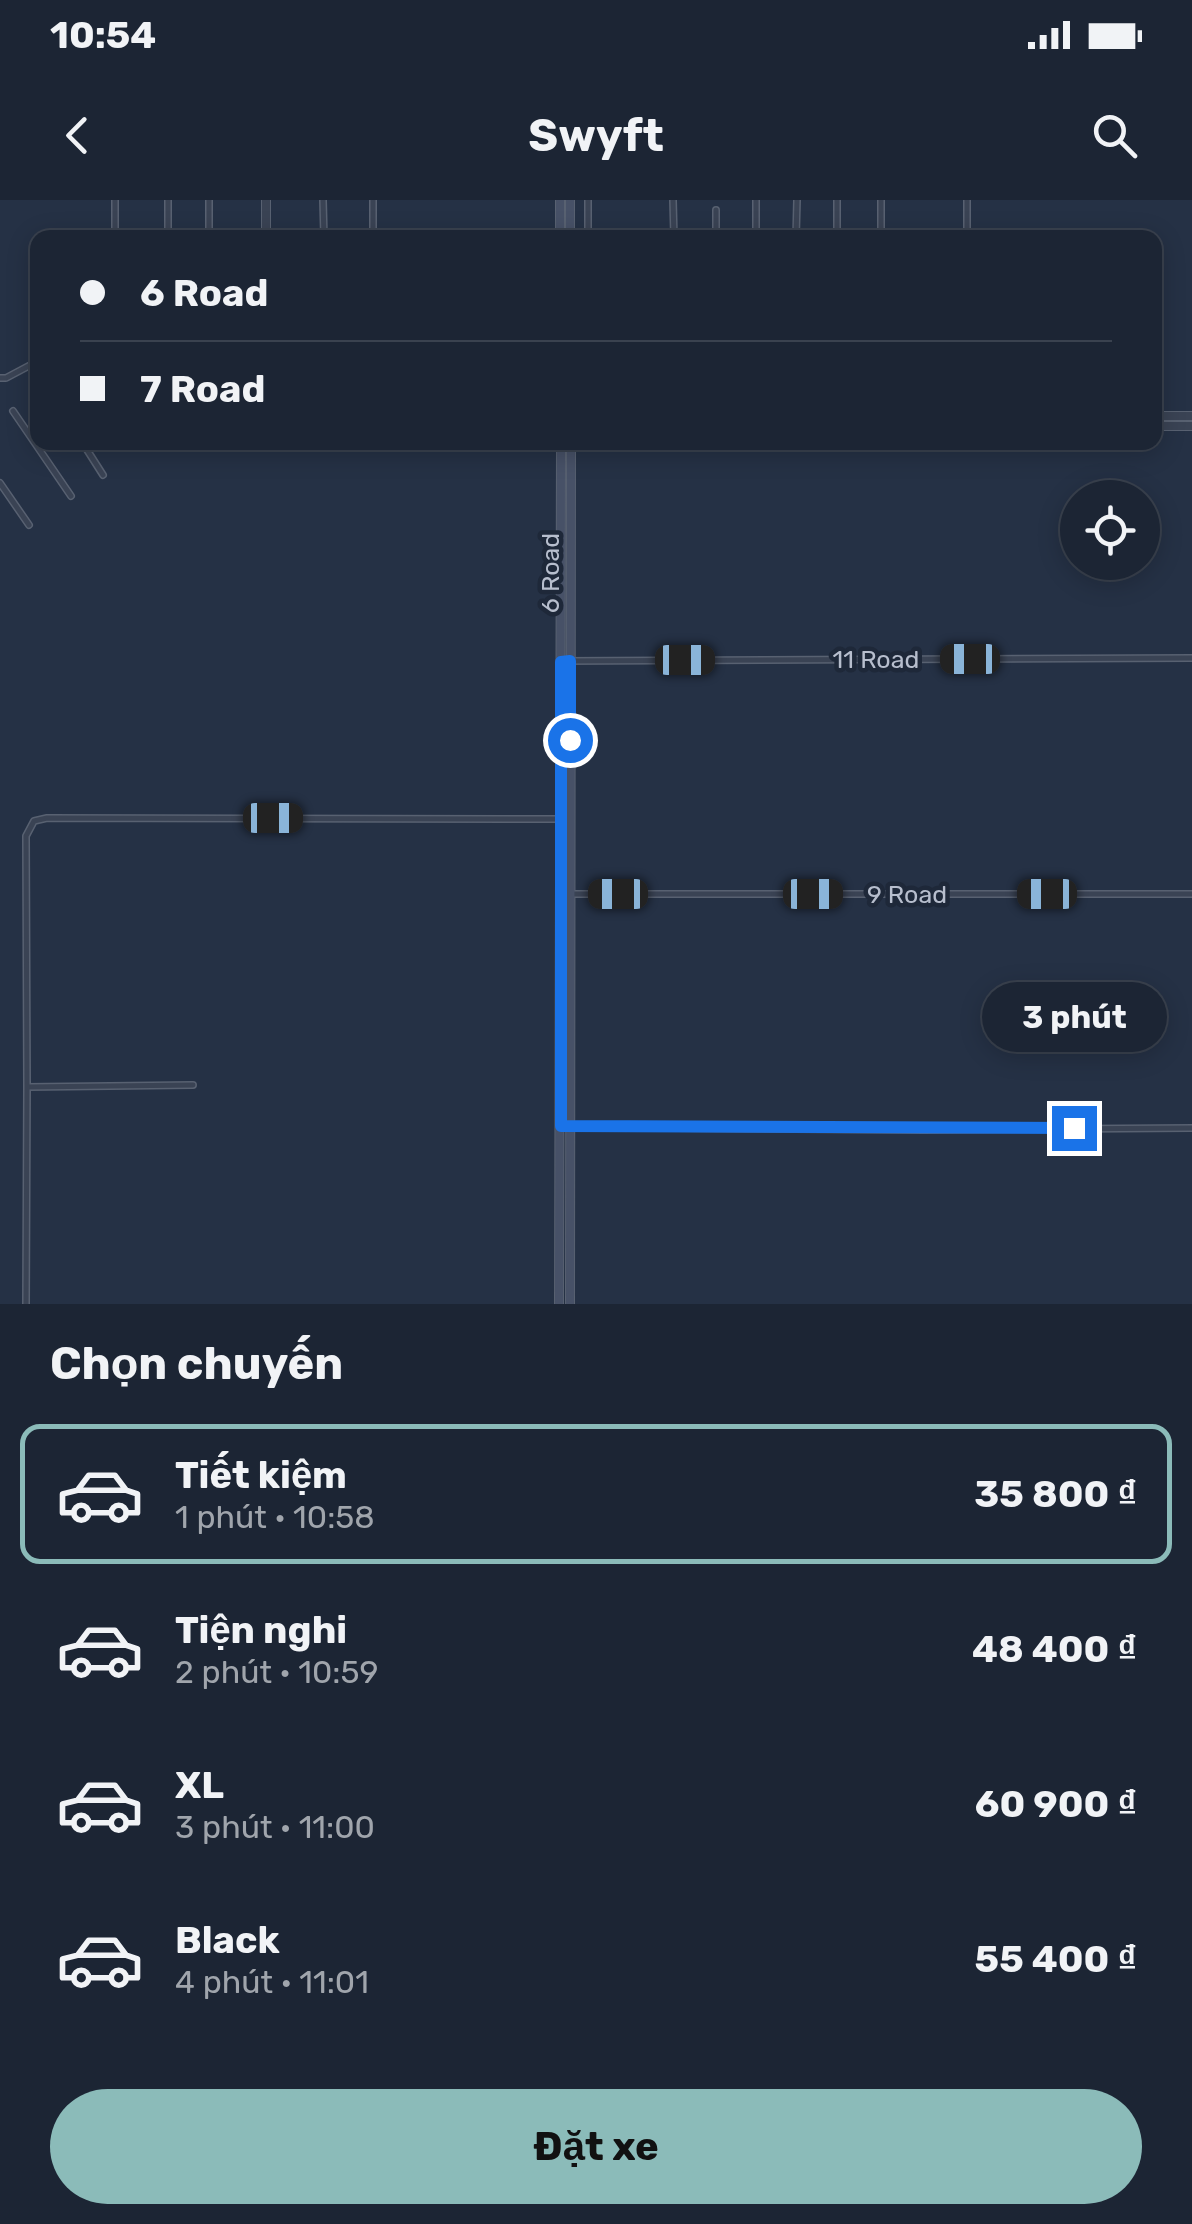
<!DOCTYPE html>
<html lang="vi">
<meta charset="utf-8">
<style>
body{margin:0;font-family:Rubik,sans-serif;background:#293140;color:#f1f3f6;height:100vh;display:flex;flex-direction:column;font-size:38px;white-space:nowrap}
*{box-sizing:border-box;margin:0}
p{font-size:32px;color:#a0a5ac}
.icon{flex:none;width:55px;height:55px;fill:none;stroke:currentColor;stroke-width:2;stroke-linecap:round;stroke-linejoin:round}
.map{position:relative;height:1104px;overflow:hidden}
.panel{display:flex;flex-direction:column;background:#1c2534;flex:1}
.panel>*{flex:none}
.banner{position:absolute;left:30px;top:30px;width:1132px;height:220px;border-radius:20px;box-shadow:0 5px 25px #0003,0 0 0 2px #3a424f;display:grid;align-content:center;height:220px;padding:0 50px;background:#1c2534}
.fabs{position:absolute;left:1060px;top:280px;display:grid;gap:20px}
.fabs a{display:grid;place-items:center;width:100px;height:100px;border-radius:50%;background:#1c2534;box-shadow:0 5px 25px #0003,0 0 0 2px #3a424f;font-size:50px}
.end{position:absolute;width:45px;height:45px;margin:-22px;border:12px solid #1a73e8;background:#fff;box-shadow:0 0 0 5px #fff}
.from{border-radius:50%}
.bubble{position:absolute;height:70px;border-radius:35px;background:#1c2534;box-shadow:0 5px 25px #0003,0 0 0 2px #3a424f;font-size:32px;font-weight:700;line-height:70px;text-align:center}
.car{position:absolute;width:30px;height:60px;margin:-30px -15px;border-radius:12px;box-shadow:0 0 8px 2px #0007;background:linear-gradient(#222 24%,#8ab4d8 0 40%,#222 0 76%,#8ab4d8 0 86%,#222 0)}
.banner b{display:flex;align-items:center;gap:35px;height:95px;font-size:38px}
.banner b+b{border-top:2px solid #3a424f}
.banner i{width:25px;height:25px;background:#f1f3f6}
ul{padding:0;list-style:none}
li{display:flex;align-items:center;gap:30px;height:140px;margin:0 20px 15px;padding:0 30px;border:5px solid transparent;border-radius:20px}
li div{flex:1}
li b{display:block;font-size:38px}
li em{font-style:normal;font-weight:700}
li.current{border-color:#8bbbb9}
li>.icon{width:90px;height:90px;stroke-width:1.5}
h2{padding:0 50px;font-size:45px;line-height:120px}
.action{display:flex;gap:20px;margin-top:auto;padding:20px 50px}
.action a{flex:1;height:115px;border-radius:60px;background:#8bbbb9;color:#111;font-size:40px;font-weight:700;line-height:115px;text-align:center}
.status{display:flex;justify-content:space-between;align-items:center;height:70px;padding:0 50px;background:#1c2534;direction:ltr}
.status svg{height:28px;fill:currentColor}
header{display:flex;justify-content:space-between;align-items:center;height:130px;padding:0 50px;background:#1c2534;font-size:45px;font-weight:700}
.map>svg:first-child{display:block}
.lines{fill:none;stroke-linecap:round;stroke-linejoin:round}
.minor-casing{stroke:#586171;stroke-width:8}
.tertiary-casing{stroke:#586171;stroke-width:10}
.secondary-casing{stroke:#586171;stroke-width:10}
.minor{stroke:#3a4354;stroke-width:5}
.tertiary{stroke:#3a4354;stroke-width:8}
.secondary{stroke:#475167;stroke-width:8}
.route{stroke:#1a73e8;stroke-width:12}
.labels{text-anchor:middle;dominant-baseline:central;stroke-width:9;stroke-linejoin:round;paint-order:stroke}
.street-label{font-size:25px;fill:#b7becd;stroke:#1e2839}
</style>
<div class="status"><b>10:54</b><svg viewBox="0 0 49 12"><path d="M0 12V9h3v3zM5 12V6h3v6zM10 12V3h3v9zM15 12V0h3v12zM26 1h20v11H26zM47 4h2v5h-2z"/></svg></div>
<header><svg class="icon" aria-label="back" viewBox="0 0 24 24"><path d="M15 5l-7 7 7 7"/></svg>Swyft<svg class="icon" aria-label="search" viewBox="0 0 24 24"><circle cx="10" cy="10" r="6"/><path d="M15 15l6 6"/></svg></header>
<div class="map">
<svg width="1192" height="1104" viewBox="0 0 1192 1104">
<rect width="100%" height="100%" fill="#253145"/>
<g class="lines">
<g class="minor-casing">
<path id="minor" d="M115,0V38
M323,0L324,38
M373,0V38
M588,0V38
M673,0L674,38
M756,0V38
M837,0V38
M881,0V38
M967,0V38
M588,32H674
M168,38V0
M209,38V0
M716,38V10
M796,38L797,0
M30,166L38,177
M0,178H6L38,161
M13,211L71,296
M82,242L103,275
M144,242L146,245
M0,283L29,325
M561,461L1192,458
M570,694H1192
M27,887L26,636L34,621L47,618L571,619
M561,927L924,930L1192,928
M26,1104L27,887L193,885"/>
</g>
<g class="tertiary-casing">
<path id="tertiary" d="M266,0V38
M1155,216H1192
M1155,226H1192"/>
</g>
<g class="secondary-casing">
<path id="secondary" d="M570,0V38
M560,38V0
M559,1104L561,242
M570,1104L571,242"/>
</g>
<use href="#minor" class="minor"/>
<use href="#tertiary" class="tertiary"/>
<use href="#secondary" class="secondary"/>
</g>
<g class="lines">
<path class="route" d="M570,540V461L561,462V926L1074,928"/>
</g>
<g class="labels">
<g class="street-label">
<text transform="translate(550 373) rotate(-90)">6 Road</text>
<text x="876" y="459">11 Road</text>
<text x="907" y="694">9 Road</text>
</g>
</g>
</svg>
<div class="fabs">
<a><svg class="icon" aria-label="locate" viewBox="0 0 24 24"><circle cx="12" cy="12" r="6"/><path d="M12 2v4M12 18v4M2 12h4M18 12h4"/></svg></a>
</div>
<i class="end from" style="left:570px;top:540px"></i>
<i class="end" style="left:1074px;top:928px"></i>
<div class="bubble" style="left:982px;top:782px;width:185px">3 phút</div>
<i class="car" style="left:970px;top:459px;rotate:270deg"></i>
<i class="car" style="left:685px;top:460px;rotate:90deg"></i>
<i class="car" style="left:273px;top:618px;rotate:90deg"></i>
<i class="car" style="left:618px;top:694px;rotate:270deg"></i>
<i class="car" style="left:813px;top:694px;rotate:90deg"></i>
<i class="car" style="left:1047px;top:694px;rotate:270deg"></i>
<div class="banner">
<b><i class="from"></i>6 Road</b>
<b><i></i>7 Road</b>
</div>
</div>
<section class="panel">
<h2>Chọn chuyến</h2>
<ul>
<li class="current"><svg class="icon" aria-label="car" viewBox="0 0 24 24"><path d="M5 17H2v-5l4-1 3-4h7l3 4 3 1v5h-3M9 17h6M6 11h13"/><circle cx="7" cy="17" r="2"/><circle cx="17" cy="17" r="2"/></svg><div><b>Tiết kiệm</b><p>1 phút · 10:58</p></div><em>35 800 ₫</em></li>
<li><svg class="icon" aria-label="car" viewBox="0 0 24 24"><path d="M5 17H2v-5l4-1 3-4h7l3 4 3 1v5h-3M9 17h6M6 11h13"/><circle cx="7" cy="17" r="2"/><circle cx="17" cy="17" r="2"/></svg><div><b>Tiện nghi</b><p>2 phút · 10:59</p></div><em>48 400 ₫</em></li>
<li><svg class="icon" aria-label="car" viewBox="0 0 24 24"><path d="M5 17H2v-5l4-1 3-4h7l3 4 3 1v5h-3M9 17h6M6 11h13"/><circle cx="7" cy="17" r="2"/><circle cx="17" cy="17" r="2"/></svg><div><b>XL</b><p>3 phút · 11:00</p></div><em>60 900 ₫</em></li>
<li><svg class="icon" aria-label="car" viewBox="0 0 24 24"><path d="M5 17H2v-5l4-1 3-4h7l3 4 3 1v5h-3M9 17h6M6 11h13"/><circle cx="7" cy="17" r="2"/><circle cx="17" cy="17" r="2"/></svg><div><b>Black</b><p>4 phút · 11:01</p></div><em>55 400 ₫</em></li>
</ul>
<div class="action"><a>Đặt xe</a></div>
</section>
